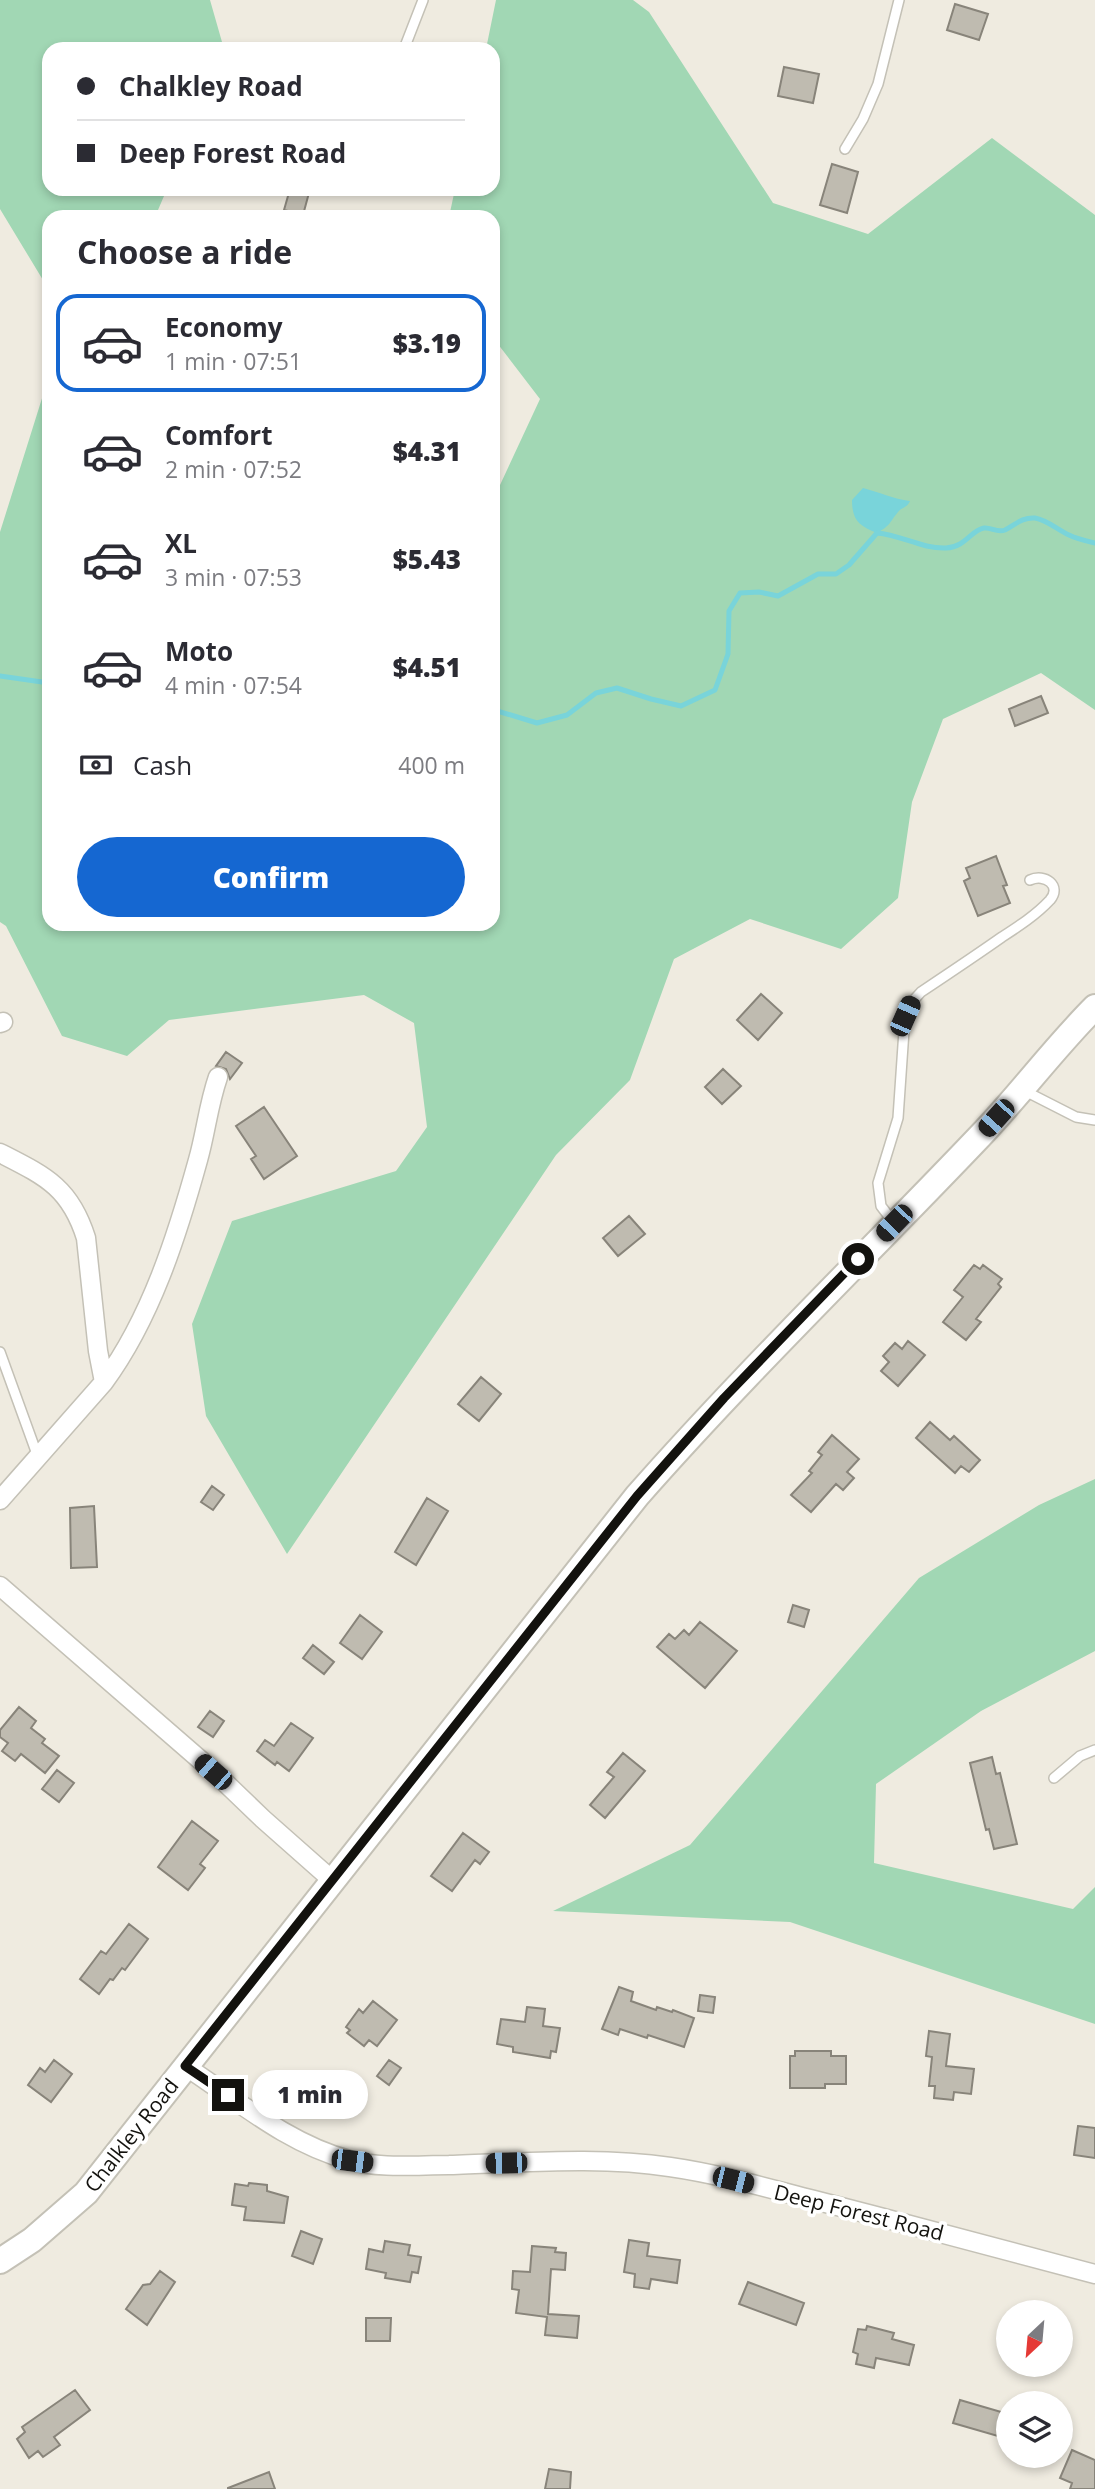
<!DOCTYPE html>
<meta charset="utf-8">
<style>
body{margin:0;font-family:"Open Sans",sans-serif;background:#f7f7f7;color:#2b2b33;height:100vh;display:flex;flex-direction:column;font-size:26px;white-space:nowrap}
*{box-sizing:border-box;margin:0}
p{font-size:23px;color:#7c7c81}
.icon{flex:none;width:38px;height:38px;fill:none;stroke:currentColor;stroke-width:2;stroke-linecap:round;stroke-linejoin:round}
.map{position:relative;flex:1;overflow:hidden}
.details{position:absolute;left:42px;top:210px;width:458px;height:721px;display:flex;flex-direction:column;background:#fff;border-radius:21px;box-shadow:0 4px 10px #0003}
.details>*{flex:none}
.guide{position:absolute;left:42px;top:42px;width:458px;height:154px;border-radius:21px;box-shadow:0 4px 10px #0003;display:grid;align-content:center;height:154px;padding:0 35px;background:#fff}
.needle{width:46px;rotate:206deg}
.buttons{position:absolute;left:996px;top:2300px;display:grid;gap:14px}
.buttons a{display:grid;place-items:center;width:77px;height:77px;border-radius:50%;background:#fff;box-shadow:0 4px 10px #0003;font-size:35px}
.end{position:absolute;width:32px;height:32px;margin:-16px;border:9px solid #13120e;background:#fff;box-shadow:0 0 0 4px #fff}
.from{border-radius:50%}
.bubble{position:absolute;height:49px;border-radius:24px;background:#fff;box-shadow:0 4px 10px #0003;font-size:23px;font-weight:800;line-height:49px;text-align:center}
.car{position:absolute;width:21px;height:42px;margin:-21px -10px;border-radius:9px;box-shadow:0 0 5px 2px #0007;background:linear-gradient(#222 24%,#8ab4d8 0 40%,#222 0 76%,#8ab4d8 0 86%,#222 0)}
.guide b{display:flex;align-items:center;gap:24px;height:66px;font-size:26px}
.guide b+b{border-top:2px solid #e1e1e2}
.guide i{width:18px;height:18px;background:#2b2b33}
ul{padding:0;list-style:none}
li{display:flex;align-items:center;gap:21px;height:98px;margin:0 14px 10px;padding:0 21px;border:4px solid transparent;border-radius:21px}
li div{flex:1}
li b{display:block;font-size:26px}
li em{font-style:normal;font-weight:800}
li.selected{border-color:#1567d1}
li>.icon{width:63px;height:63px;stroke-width:1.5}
h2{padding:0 35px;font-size:32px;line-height:84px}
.pay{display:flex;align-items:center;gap:18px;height:77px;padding:0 35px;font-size:26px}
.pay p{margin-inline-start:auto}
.primary-button{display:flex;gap:14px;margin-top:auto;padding:14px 35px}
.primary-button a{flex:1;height:80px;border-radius:42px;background:#1567d1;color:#fff;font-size:28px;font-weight:800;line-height:80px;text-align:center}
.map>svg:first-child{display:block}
.green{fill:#a1d7b4}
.water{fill:#79d4da}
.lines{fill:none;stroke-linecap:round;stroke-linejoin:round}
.stream{stroke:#79d4da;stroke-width:5}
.building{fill:#bfbbb0;stroke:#88847a;stroke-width:2}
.lane-casing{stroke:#c4c1b6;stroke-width:12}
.street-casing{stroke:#c4c1b6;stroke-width:21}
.secondary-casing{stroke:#c4c1b6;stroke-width:28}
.lane{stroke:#fff;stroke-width:9}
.street{stroke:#fff;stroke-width:18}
.secondary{stroke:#fff;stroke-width:24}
.route{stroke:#13120e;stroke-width:9}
.labels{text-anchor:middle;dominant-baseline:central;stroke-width:7;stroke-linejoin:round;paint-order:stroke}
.street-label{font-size:21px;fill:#13120e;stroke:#fff}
</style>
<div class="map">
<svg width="1095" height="2489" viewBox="0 0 1095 2489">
<rect width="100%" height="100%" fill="#efebe0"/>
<path class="green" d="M0,0H210L224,49H49V189H167L155,217H49V290L0,209Z
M496,0H633L649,12L773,203L868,234L992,138L1095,215V710L1041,673L943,719L912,802L898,898L841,949L750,919L674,959L630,1080L556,1155L287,1554L206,1416L192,1324L232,1221L396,1171L427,1127L414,1023L364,995L169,1020L127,1056L62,1036L6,926L0,922V532L49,376V924H494V498L540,399L494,339V217H449L455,189H494V49H486Z
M1095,1479V1651L981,1711L876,1784L874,1863L1073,1909L1095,1887V2024L790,1922L553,1911L690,1845L919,1578L1039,1505Z"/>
<path class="water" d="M863,488C879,492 893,499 910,501C907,508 902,507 898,512C889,523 891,525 877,533C859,526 852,520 852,500Z"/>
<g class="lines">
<path class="stream" d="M0,676L49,683
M494,710L537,723L567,715L596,693L617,688L651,699L681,706L715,690L728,654L729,611L740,593L759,592L778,596L818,574H836L849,565L877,533C901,535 922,549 946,548C966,547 971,530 984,528C991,527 997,533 1005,530C1015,525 1022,517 1035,518C1047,520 1058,530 1069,535C1077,539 1086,541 1095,543"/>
</g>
<path class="building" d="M955,4L988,14L979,40L947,30Z
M784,67L819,74L813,103L778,96Z
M832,164L858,172L847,213L820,205Z
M290,189H310L303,215L284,210Z
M1041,696L1048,713L1015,726L1009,709Z
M996,856L1007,885L1003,886L1010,903L978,916L964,881L970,878L966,868Z
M761,994L782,1013L758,1040L737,1020Z
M226,1052L242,1063L230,1079L226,1069L216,1066Z
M723,1069L741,1086L722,1104L705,1087Z
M264,1107L297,1156L264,1179L251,1159L256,1156L236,1126Z
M629,1216L645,1234L618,1256L603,1238Z
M974,1265L980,1269L983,1265L1002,1279L998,1284L1001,1287L976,1319L981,1322L966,1340L943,1322L963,1297L954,1290Z
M908,1341L925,1355L898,1386L881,1371L889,1362L883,1356L895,1343L902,1349Z
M481,1377L501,1394L479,1421L458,1404Z
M930,1422L950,1440L954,1436L980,1460L969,1472L961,1466L955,1473L916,1438Z
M832,1435L859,1459L847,1472L854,1478L843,1490L836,1484L811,1512L791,1495L812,1473L809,1471L822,1455L818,1452Z
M212,1486L224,1495L213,1510L201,1502Z
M427,1498L448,1511L416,1565L395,1552Z
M94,1506L97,1567L71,1568L70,1508Z
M793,1605L809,1610L804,1627L788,1622Z
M360,1615L382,1632L362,1659L340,1643Z
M700,1622L737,1651L705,1688L657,1647L669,1634L675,1639L684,1630L689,1635Z
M313,1645L334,1662L324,1674L303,1658Z
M19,1707L36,1721L31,1728L45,1739L42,1743L59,1756L45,1773L21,1754L15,1761L2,1751L8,1743L0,1737V1730Z
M210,1711L224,1721L213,1737L198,1727Z
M291,1723L313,1738L289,1771L277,1762L275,1765L257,1751L265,1740L274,1746Z
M623,1753L645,1771L605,1818L590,1805L614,1777L607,1772Z
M992,1757L996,1774L1000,1773L1017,1844L994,1849L989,1829L986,1830L970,1763Z
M57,1770L74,1783L59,1802L42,1789Z
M192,1821L218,1841L200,1864L205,1868L188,1890L158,1867Z
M463,1833L489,1852L480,1864L475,1860L452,1891L431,1876Z
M129,1924L148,1939L125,1970L122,1968L113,1980L110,1979L99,1994L80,1979L101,1951L106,1954Z
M619,1987L633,1992L631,2001L656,2010L657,2007L672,2012L673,2010L694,2018L684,2047L648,2035L647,2038L620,2029L618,2035L602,2029Z
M700,1995L715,1997L713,2013L698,2011Z
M373,2001L397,2020L377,2046L369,2040L364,2046L347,2033L350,2030L346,2027L359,2009L363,2013Z
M527,2007L545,2009L543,2026L560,2028L556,2052L551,2051L550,2058L513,2052V2047L497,2044L501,2019L525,2022Z
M929,2031L950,2034L946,2066L974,2069L971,2094L954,2092L953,2100L934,2098L935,2086H929L932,2057L926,2056Z
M795,2051H831V2056H846V2084H825V2088H790V2056H795Z
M54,2060L72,2074L51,2102L28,2085L40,2068L45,2072Z
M389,2060L401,2068L389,2085L377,2076Z
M1078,2126L1095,2128V2158L1074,2155Z
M249,2183L267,2185V2191L288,2197L284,2223L244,2220L246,2207L232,2205L235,2184L248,2186Z
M301,2231L322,2239L313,2264L292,2256Z
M629,2240L649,2243L647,2256L680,2260L677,2283L651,2279L649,2289L634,2287L635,2274L624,2272Z
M385,2241L410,2245L408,2255L421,2257L418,2273L412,2272L410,2282L385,2278L386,2273L366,2269L369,2249L383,2252Z
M532,2246L556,2248L555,2252L566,2253L565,2270L551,2269L548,2314L579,2316L577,2338L545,2335L547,2317L516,2313L519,2290L512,2289L513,2271L530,2272Z
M160,2271L175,2282L147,2325L126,2309L143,2285L150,2284Z
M748,2282L804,2303L796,2325L739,2304Z
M366,2318H391L390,2341H366Z
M867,2326L894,2333L892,2339L914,2345L909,2365L876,2358L874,2368L856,2364L858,2354L853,2352L858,2329L866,2330Z
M75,2390L90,2410L54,2437L60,2445L43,2457L38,2451L29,2458L17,2439L25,2432L22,2427Z
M960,2400L1008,2414V2439L953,2423Z
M1072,2450L1095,2460V2489H1070L1072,2483L1060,2478Z
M549,2469L571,2472L570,2489H545Z
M269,2472L275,2489H228V2488Z"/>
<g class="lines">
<g class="lane-casing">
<path id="lane" d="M404,49L423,0
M845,149L863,119L878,84L899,0
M1023,1090L1076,1117L1095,1120
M894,1223L881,1206L878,1183L898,1118L905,1016L911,1003L921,992C948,974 975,956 1002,937C1019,926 1036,915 1050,900C1062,886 1045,873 1030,880
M0,1352L38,1457
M1054,1778L1080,1756L1095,1750"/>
</g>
<g class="street-casing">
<path id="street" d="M0,1023L3,1022
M0,1153C45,1176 70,1187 86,1238L98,1351L104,1382L0,1500
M104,1382C151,1318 177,1236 198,1160C206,1132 208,1106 218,1077
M0,1586L213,1771L263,1819L332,1880
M185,2066C237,2100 288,2144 349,2160C381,2169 416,2165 449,2165C522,2163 598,2156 670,2167C719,2174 767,2188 814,2200C908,2224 1002,2249 1095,2274"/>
</g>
<g class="secondary-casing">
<path id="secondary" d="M0,2261L32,2240L86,2193L637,1496C747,1371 867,1255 982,1134C1021,1093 1055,1047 1095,1007"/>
</g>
<use href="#lane" class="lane"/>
<use href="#street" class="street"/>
<use href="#secondary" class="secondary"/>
</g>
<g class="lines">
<path class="route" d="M228,2095L185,2066L637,1496L724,1398L858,1259"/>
</g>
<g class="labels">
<g class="street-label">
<text transform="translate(131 2135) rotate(-52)">Chalkley Road</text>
<text transform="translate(859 2212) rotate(14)">Deep Forest Road</text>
</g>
</g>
</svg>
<div class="buttons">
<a><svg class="needle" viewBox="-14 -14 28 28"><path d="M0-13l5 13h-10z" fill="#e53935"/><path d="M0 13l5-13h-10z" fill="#7c7c81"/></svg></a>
<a><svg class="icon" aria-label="layers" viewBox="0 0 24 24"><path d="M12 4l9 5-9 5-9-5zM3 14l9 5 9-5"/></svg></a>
</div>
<i class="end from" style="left:858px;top:1259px"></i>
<i class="end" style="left:228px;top:2095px"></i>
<div class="bubble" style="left:252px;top:2070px;width:116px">1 min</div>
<i class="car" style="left:905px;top:1016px;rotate:24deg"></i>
<i class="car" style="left:996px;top:1118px;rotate:222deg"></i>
<i class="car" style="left:894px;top:1223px;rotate:224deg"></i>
<i class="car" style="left:213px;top:1772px;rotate:311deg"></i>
<i class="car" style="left:352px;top:2161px;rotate:97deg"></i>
<i class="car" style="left:506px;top:2163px;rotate:269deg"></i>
<i class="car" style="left:733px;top:2180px;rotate:104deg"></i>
<div class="guide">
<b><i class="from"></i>Chalkley Road</b>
<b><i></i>Deep Forest Road</b>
</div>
<section class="details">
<h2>Choose a ride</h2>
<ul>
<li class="selected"><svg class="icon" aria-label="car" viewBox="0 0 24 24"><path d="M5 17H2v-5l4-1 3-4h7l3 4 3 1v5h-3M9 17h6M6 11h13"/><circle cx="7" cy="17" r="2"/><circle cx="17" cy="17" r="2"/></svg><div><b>Economy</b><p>1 min · 07:51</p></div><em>$3.19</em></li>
<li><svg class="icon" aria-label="car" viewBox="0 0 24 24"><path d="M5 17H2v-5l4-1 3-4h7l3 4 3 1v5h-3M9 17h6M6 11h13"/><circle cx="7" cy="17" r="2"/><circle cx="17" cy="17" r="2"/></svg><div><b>Comfort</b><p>2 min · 07:52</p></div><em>$4.31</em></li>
<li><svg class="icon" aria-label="car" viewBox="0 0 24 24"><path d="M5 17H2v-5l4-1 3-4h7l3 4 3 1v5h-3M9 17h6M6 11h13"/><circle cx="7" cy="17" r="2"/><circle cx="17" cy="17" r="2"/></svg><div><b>XL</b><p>3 min · 07:53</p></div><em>$5.43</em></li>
<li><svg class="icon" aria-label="car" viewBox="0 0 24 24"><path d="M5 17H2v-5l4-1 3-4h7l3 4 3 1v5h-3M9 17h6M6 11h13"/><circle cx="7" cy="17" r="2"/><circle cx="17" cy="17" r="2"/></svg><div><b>Moto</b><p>4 min · 07:54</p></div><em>$4.51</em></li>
</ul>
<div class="pay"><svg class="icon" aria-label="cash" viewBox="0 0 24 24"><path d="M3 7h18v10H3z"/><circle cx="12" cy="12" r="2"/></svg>Cash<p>400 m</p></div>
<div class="primary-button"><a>Confirm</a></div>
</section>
</div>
